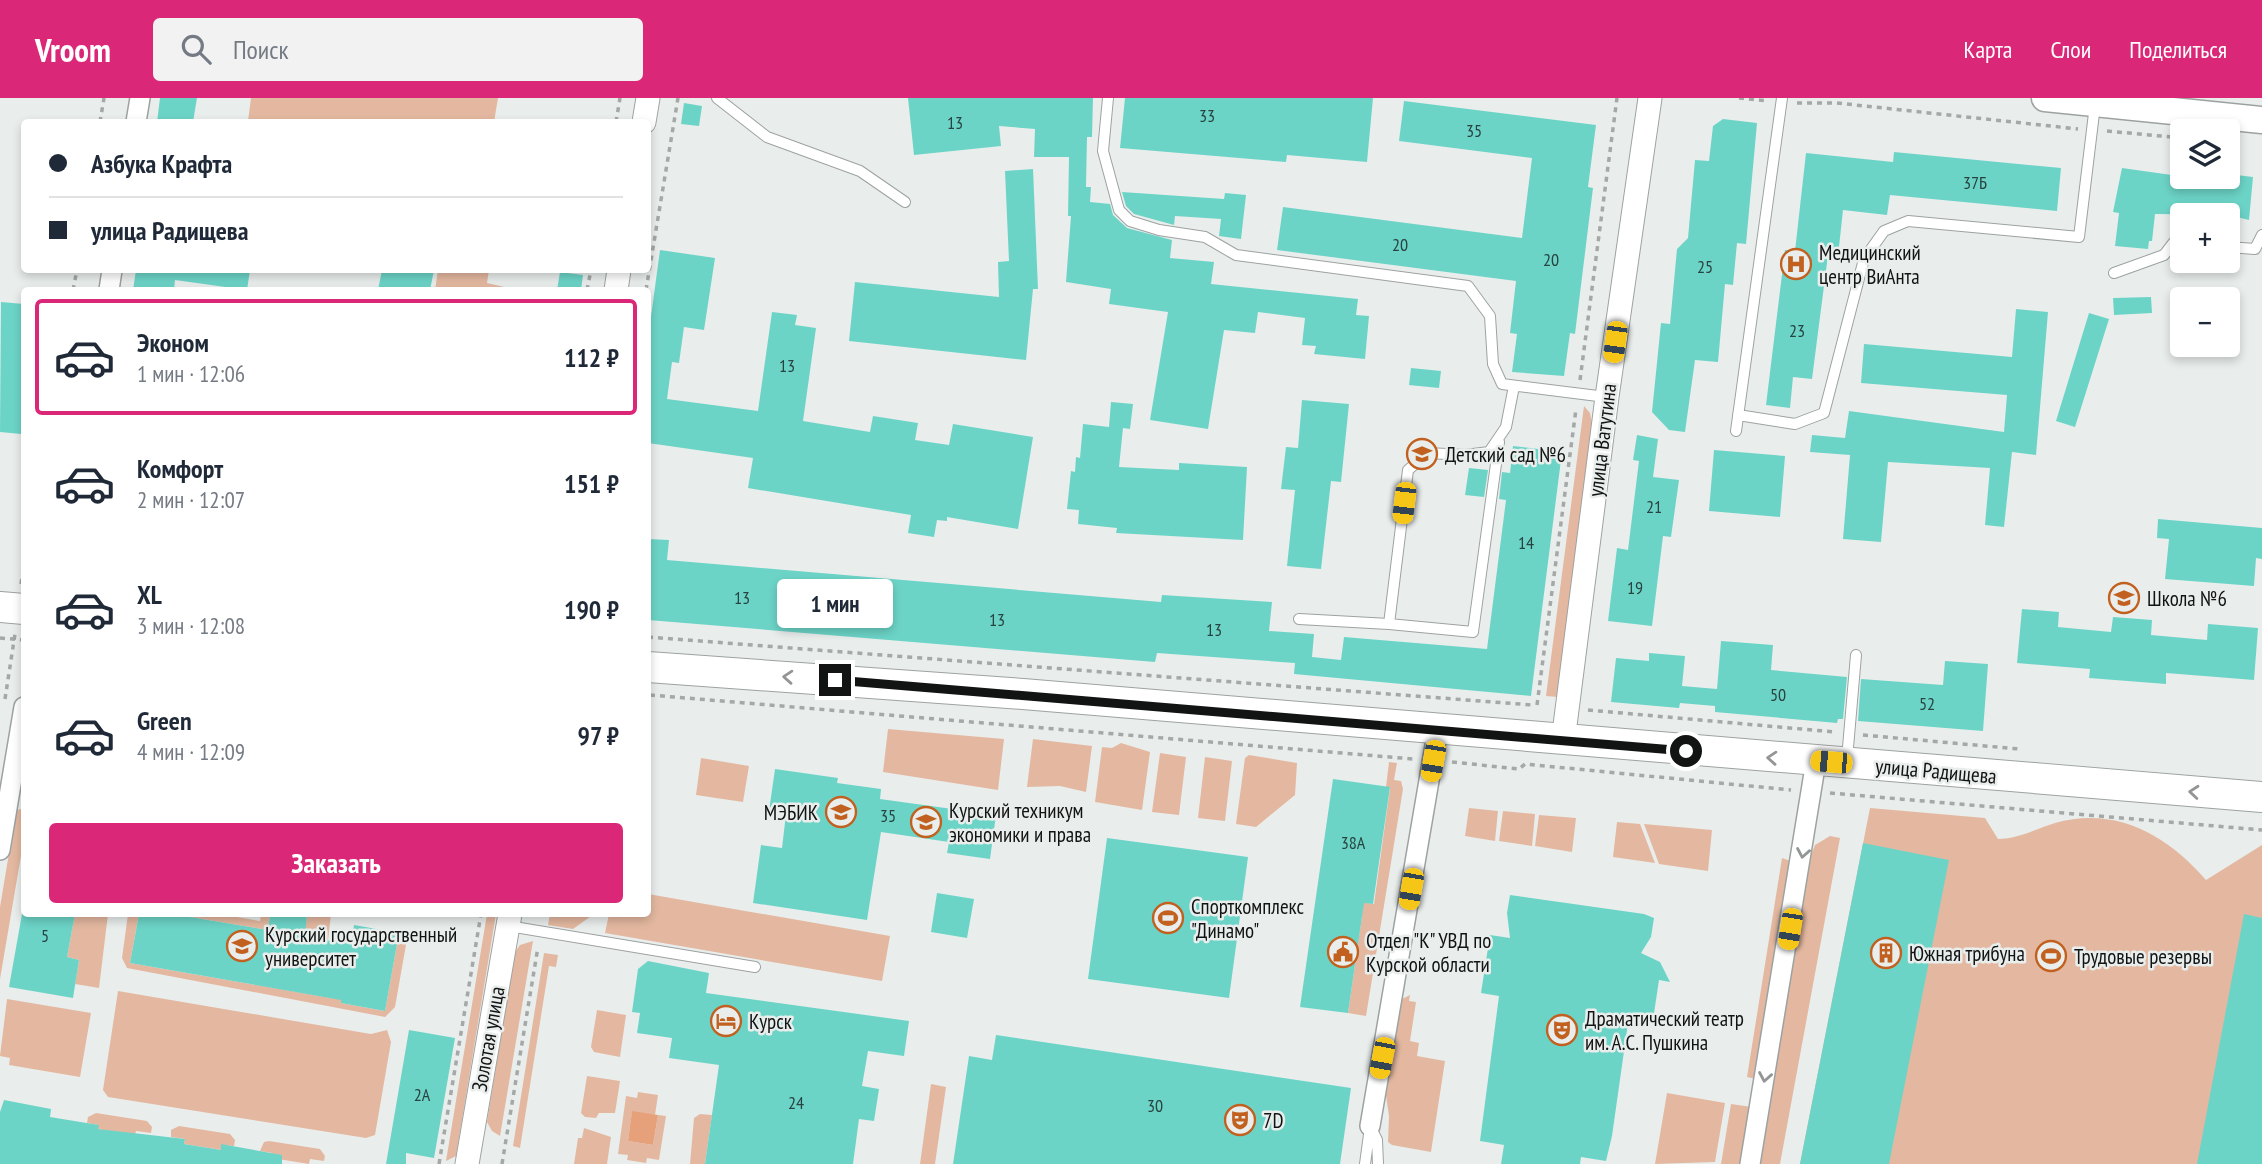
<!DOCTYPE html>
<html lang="ru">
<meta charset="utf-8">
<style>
body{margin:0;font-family:"PT Sans Narrow",sans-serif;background:#f2f2f3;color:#1f2937;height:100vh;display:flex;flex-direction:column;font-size:26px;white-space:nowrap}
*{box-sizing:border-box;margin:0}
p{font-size:23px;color:#747a83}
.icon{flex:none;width:38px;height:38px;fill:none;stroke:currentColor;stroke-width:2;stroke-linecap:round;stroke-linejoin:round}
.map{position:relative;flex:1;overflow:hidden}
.side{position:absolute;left:21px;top:189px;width:630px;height:630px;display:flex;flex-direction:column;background:#fff;border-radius:7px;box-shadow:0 4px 10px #0003}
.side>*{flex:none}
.hud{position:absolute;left:21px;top:21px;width:630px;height:154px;border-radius:7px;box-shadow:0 4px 10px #0003;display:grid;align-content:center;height:154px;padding:0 28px;background:#fff}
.controls{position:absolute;left:2170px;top:21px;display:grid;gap:14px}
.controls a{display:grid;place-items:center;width:70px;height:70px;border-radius:7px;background:#fff;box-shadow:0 4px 10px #0003;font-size:35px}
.end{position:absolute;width:32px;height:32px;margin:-16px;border:9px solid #121313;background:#fff;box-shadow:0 0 0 4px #fff}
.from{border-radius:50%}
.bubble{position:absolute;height:49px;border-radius:7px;background:#fff;box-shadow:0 4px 10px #0003;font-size:23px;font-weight:700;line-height:49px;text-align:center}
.car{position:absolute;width:21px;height:42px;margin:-21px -10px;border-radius:9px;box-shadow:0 0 5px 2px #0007;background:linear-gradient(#f5c518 24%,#345 0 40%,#f5c518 0 76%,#345 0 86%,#f5c518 0)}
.hud b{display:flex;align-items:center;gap:24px;height:66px;font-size:26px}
.hud b+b{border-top:2px solid #e0e1e3}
.hud i{width:18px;height:18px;background:#1f2937}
ul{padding:12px 0 0;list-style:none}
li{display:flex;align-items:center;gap:21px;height:116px;margin:0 14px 10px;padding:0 14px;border:4px solid transparent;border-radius:7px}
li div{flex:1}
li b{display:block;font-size:26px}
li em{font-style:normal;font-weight:700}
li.selected{border-color:#db2777}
li>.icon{width:63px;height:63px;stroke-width:1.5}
.button{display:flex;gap:14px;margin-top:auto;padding:14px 28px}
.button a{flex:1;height:80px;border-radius:7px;background:#db2777;color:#fff;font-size:28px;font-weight:700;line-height:80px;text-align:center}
header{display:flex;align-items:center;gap:42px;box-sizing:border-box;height:98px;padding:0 35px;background:#db2777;color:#fff}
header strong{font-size:33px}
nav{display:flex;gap:38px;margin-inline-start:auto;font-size:24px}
.search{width:490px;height:63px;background:#f2f2f3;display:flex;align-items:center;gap:18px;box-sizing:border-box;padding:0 24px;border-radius:7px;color:#747a83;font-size:26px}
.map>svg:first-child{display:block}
.green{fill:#e4b8a0}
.water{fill:#e7a17a}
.building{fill:#6cd4c7}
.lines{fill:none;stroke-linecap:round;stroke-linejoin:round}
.service-casing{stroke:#9da2a1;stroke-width:12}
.minor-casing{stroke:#9da2a1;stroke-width:22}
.tertiary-casing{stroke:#9da2a1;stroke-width:25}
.secondary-casing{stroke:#9da2a1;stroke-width:29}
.primary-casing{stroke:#9da2a1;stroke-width:32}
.path{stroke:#a4a8a7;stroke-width:3.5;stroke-dasharray:5 5;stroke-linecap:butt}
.service{stroke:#fff;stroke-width:10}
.minor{stroke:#fff;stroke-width:19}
.tertiary{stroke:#fff;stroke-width:23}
.secondary{stroke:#fff;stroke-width:26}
.primary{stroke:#fff;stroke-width:30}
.oneway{stroke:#949595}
.route{stroke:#121313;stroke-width:9}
.labels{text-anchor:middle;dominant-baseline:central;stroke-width:5;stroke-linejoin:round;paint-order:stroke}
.number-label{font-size:18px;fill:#284340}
.poi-label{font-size:21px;fill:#121313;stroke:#e9eeed;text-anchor:start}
.street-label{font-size:21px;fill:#121313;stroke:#e9eeed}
</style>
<header>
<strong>Vroom</strong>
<div class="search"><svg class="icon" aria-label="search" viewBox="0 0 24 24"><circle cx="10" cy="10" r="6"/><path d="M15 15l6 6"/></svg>Поиск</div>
<nav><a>Карта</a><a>Слои</a><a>Поделиться</a></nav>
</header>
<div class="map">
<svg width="2262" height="1066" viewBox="0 0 2262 1066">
<rect width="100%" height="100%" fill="#e9eeed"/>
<path class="green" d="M251,0H498L494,24H254L248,23Z
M438,172H489L487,185L518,192H435Z
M1584,308L1590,315L1593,331L1558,599L1546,598Z
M888,631L1004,641L998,692L883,674Z
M1033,641L1092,648L1086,694L1060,688L1027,689Z
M1121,645L1150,654L1142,712L1095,704L1102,649L1112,650Z
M1160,655L1186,659L1179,717L1152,714Z
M1249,657L1297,665L1295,697L1256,729L1236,726L1245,660Z
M1205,659L1232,663L1225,723L1198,720Z
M701,660L749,668L743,704L696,697Z
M1389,664L1397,665L1394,682L1401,683L1403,691L1366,918L1348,915L1362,818L1349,803L1374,806L1390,690L1386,689Z
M1469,710L1498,713L1495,743L1465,738Z
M1870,710L1985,720L1998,741C2019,741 2035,731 2055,725C2116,708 2167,737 2206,782L2262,747V1066H1800Z
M20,711L24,712V740L0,881V809L16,713Z
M1503,713L1535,716L1532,748L1499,743Z
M1539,717L1576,720L1572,754L1535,748Z
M1617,724L1640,726L1655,765L1613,759Z
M1644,726L1712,732L1708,773L1659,766Z
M1830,738L1840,740L1780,1066H1759L1811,757L1815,747Z
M1782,760L1793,764L1756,981L1747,979Z
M648,796L890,838L882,883L605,835L609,816H648Z
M75,816H108L99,890L75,886L79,862L67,859Z
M128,816H139L130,865L331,900H341V905L385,913L399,835L407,841L395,909L385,919L127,870L122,860Z
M172,816H219L260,823L261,816H270L268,832Z
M307,816H331L328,843L293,837L306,825Z
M487,816H496L456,1058L446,1063Z
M550,816H594L573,831L548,827Z
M533,843L500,1038L492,1033L487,1024L515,854L520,847Z
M544,855L558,857L556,869L549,868L520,1050L513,1048Z
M118,893L371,936L387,932L391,944L375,1037L366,1040L108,999L103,992Z
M1410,897L1409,903L1416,904L1410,943L1419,945L1417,958L1445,963L1431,1054L1392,1047L1388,1044L1389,1018L1385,991L1400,902Z
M7,901L91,915L80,979L9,967L10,960L0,958Z
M597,912L626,917L620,959L594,954L591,949Z
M587,978L620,983L615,1015H599L596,1020L585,1019L581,1015Z
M931,986L946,989L935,1066H920Z
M638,994L658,997L655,1017L632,1014L628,1043L653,1047L658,1017L666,1018L659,1062L647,1060L646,1065L627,1062L628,1057L618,1056L626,998L637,1000Z
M1667,995L1725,1005L1715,1064L1655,1066Z
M1731,1006L1752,1009L1742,1066H1721Z
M96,1015L147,1023L152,1029L151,1035L136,1033L135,1037L98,1031V1027L87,1025L88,1019Z
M700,1016L712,1017L705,1066H690L694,1020Z
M179,1028L230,1036L235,1042L234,1048L222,1047L221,1052L184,1046L185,1041L171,1039V1032Z
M584,1030L611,1039L607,1066H574L578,1040H582Z
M269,1043L320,1051L325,1058L324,1063L310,1061L309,1066L272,1060V1055L260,1053L264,1044Z"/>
<path class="water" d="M632,1013L658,1017L653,1047L628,1043Z"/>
<path class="building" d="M160,0H197L193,24H157Z
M908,0H1093L1092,39H1087L1086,89H1091L1090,104L1110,106L1113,117L1127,130L1172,142L1170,160L1214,164L1211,186L1358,201L1356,217L1369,218L1365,261L1314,256L1316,248L1302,247L1305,220L1258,214L1255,235L1224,232L1208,331L1150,322L1168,214L1109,206L1111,191L1066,184L1071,118H1068L1069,59H1034L1035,31L999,28L1001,48L914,57Z
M1125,0H1373L1367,64L1287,57L1286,64L1120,50Z
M1404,3L1596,27L1588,89L1593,90L1575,236L1570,235L1564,278L1512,274L1517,236L1510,235L1516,183L1277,152L1283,109L1522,140L1532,60L1399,43Z
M684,5L702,8L699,28L681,26Z
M1723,21L1757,25L1746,146L1737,145L1733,187L1725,186L1718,264L1695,262L1685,334L1669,332L1652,314L1661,225L1670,226L1677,151L1688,140L1695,62L1709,63L1713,28Z
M1894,54L2061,70L2057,113L1890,97L1887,117L1843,112L1838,158L1828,157L1812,281L1793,279L1790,310L1766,307L1785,152L1795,153L1806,55L1893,64Z
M2122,70L2200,81L2228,79V76L2253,79L2249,122L2228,117L2155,116L2152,143H2149L2148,151L2115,148L2119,115L2113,114Z
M1033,71L1038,191H1033L1026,262L849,243L855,184L999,199L998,164L1009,163L1005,73Z
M1122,94L1224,101L1225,95L1246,97L1241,141L1219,138L1221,121L1175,118L1174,127L1134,116L1126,108Z
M660,152L715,160L704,232L684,229L679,265L672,264L667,301L758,313L772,214L797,217L795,227L816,230L803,323L870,334L873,318L918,325L915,342L949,347L953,326L1033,339L1018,431L947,419V423L937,422L934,439L908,435L911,417L748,390L753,360L648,345V241Z
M136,172H250L247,192L175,182L174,192H133Z
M382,172H434L430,192H378Z
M560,174L583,177L581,192H557Z
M2151,199L2152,215L2114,217L2113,200Z
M1,204L24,206V312L21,336L0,334Z
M2016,211L2048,214L2036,357L2012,354L2004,429L1985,427L1990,370L1888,364L1881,444L1843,441L1850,357L1810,354L1812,337L1845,340L1849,313L2004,334L2007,297L1861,285L1864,246L2012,259Z
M2089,215L2109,221L2075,329L2056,323Z
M1411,270L1441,273L1439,290L1409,287Z
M1302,302L1349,306L1341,384L1331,383L1321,471L1287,468L1295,392L1281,391L1286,349L1298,350Z
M1111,304L1133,306L1130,331L1123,330L1119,369L1179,372V365L1247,369L1243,442L1116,435L1117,430L1078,426L1079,412L1067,411L1071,373L1075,374L1076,359L1080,360L1083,326L1109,329Z
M1637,337L1658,341L1653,379L1679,382L1671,439L1663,438L1652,528L1608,523L1617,450L1628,452L1639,363L1633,362Z
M1513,348L1562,354L1531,598L1294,576L1295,565L1157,555L1155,564L648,522V441L669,442L667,462L1161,504L1162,497L1272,504L1269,533L1314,536L1312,559L1341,562L1344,539L1487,551L1506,402L1499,401L1502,374L1510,375Z
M1714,352L1785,358L1780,419L1709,413Z
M1469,370L1488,372L1484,399L1465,397Z
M2158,421L2262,430V461L2256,460L2254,488L2165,481L2169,441L2157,440Z
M2022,511L2059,514L2058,529L2111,534L2113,519L2152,522L2151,537L2207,542L2208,526L2258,530L2254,582L2166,575V586L2089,580L2090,571L2017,565Z
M1721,543L1773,547L1771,572L1847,579L1843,621H1838L1837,625L1715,614V608L1680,605L1679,610L1611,604L1616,560L1649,563V555L1685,558L1682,588L1717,591Z
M1945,563L1988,566L1983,633L1858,623L1861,581L1943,587Z
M775,671L838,680L837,685L881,691L880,701L996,717L990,761L947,755L949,744L881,734L867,822L753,805L761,747L782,750L786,716L769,713Z
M1333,681L1390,689L1373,806L1364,805L1348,915L1300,909Z
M1107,740L1248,759L1229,900L1088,881Z
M1863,745L1949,762L1889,1066H1800Z
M937,795L974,801L967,840L931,834Z
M1510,797L1644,816L1654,820L1651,839L1641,855L1660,864L1670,884L1659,882L1653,922L1629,918L1612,1038L1606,1063L1581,1059L1580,1066H1501L1504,1047L1480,1043L1499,898L1481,895L1490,837L1510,840L1507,815Z
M22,816H75L67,859L79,862L73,900L9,889Z
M139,816H172L268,832L270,816H307L305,839L351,846L354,827L399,835L385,913L341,905V902L130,865Z
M2244,816L2262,820V1066H2197Z
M648,863L709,875L706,895L909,923L904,958L868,953L862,988L879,991L874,1023L859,1021L853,1066H705L719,967L669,960L672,940L637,935L640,915L632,914L638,871Z
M409,932L455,940L434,1060L406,1055V1066H386Z
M996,937L1351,990L1340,1066H953L969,958L992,962Z
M4,1002L51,1011L50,1019L99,1027L98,1031L185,1041L184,1046L221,1052V1046L282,1057V1066H0V1014Z"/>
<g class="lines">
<g class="service-casing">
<path id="service" d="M717,0L767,39L860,73L905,104
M1108,0L1103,53L1119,112L1130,123L1159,132L1205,139L1236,157L1468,188L1490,218L1493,266L1502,286L1606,299
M2228,149L2255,151L2262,137
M2114,175L2164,157L2174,144L2182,145
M1738,317L1795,326L1824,315L1864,161L1884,133L1908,123L2079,139L2095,7
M1736,333L1782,0
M1299,521L1389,526L1408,372L1428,355L1465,357L1489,354L1506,329L1514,288
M1389,526L1473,534L1499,344
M1847,661L1856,557
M508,828L755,869
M1370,1028L1377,1042L1378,1066
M1365,1066L1370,1029"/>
</g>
<g class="minor-casing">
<path id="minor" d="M136,24L140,0
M109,192L112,172
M0,752L24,609
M1370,1028L1438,630
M1750,1066L1816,663"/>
</g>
<g class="tertiary-casing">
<path id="tertiary" d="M644,24L648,0
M616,192L619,172
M1563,643L1607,299L1650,0
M467,1066L510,816"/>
</g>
<g class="secondary-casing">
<path id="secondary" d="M2045,0L2262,22"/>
</g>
<g class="primary-casing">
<path id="primary" d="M0,509L24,511
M648,569L1023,596L2262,699"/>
</g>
<path class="path" d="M1739,0L1768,3
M1797,5H1837L2078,31
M100,24L104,0
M616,24L620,0
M2107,33L2182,40
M73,192L77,172
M587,192L591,172
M646,192L678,0
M1580,282L1617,0
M21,486L24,467
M648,539L1532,607
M0,540L24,542
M650,597L1413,661
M5,601L15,536
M1537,607L1576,311
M1588,612L1835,634
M1863,637L2019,651
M1452,664L1519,671L1525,666L1791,692
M1830,695L2262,732
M439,1066L481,816
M502,1066L538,849"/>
<use href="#service" class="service"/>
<use href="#minor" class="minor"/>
<use href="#tertiary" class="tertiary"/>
<use href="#secondary" class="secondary"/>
<use href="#primary" class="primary"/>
</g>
<defs><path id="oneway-chevron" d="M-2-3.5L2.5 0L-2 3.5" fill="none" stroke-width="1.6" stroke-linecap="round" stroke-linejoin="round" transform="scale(1.75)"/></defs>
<g class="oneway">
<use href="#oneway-chevron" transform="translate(788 579) rotate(-176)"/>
<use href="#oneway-chevron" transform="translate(1772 660) rotate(-176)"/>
<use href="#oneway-chevron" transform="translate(2194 694) rotate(-175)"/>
<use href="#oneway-chevron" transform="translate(1803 755) rotate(100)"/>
<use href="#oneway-chevron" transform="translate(1765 979) rotate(100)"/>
</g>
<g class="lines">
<path class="route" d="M835,582L1686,653"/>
</g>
<defs>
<g id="hospital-ring" transform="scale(1.575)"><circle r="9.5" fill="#e9eeed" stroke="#c2611f" stroke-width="1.5"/><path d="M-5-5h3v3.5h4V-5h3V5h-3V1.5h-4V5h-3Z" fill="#c2611f"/></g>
<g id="school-ring" transform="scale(1.575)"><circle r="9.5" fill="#e9eeed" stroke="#c2611f" stroke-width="1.5"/><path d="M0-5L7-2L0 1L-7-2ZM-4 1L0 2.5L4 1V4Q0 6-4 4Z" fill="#c2611f"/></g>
<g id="university-ring" transform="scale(1.575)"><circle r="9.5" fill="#e9eeed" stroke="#c2611f" stroke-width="1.5"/><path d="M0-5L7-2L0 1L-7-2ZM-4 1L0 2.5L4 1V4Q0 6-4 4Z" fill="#c2611f"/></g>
<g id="stadium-ring" transform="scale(1.575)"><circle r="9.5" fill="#e9eeed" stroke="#c2611f" stroke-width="1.5"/><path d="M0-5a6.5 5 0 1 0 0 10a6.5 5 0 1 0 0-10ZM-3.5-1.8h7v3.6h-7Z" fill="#c2611f"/></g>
<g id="civic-ring" transform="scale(1.575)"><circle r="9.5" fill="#e9eeed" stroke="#c2611f" stroke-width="1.5"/><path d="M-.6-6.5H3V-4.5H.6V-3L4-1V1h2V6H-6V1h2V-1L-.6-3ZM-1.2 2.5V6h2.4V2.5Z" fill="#c2611f"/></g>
<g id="building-ring" transform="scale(1.575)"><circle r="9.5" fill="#e9eeed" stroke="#c2611f" stroke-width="1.5"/><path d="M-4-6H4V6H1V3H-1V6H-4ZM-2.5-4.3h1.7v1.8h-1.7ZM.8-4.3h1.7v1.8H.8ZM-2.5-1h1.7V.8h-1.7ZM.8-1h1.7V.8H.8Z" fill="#c2611f"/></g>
<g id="hotel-ring" transform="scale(1.575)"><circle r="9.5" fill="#e9eeed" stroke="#c2611f" stroke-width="1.5"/><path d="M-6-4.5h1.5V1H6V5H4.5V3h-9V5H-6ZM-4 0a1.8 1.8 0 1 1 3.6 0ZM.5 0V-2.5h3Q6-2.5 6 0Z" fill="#c2611f"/></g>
<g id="theatre-ring" transform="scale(1.575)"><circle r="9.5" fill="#e9eeed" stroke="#c2611f" stroke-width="1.5"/><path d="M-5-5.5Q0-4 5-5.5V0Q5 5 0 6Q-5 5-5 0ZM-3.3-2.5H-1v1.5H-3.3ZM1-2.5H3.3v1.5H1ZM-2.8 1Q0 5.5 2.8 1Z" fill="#c2611f"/></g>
</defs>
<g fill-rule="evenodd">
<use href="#hospital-ring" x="1796" y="166"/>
<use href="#school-ring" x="1422" y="356"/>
<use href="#school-ring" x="2124" y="500"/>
<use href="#university-ring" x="841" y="714"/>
<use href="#university-ring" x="926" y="724"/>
<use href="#stadium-ring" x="1168" y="820"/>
<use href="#university-ring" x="242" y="848"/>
<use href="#civic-ring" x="1343" y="854"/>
<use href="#building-ring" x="1886" y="855"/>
<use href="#stadium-ring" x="2051" y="858"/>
<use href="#hotel-ring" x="726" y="923"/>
<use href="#theatre-ring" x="1562" y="932"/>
<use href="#theatre-ring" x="1240" y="1022"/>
</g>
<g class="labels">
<g class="number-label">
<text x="1207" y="17">33</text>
<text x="955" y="24">13</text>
<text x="1474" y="32">35</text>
<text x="1975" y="84">37Б</text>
<text x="1400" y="146">20</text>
<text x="1551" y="161">20</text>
<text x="1705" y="168">25</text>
<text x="1797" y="232">23</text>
<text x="787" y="267">13</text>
<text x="1654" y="408">21</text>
<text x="1526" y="444">14</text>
<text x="1635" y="489">19</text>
<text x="742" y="499">13</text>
<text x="997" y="521">13</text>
<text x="1214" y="531">13</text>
<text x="1778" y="596">50</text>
<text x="1927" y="605">52</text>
<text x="888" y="717">35</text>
<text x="1353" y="744">38А</text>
<text x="45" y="837">5</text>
<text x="422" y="996">2А</text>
<text x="796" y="1004">24</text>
<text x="1155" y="1007">30</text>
</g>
<g class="poi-label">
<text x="1819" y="154">Медицинский<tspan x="1819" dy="24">центр ВиАнта</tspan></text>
<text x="1445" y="356">Детский сад №6</text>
<text x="2147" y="500">Школа №6</text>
<text x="949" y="712">Курский техникум<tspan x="949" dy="24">экономики и права</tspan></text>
<text x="818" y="714" text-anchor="end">МЭБИК</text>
<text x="1191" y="808">Спорткомплекс<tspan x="1191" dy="24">"Динамо"</tspan></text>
<text x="265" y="836">Курский государственный<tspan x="265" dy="24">университет</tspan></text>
<text x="1366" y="842">Отдел "К" УВД по<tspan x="1366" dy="24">Курской области</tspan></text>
<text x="1909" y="855">Южная трибуна</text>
<text x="2074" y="858">Трудовые резервы</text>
<text x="1585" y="920">Драматический театр<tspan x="1585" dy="24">им. А.С. Пушкина</tspan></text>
<text x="749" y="923">Курск</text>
<text x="1263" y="1022">7D</text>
</g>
<g class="street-label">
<text transform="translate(1602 342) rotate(-83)">улица Ватутина</text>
<text transform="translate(1936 673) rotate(5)">улица Радищева</text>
<text transform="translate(488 941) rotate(-80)">Золотая улица</text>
</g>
</g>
</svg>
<div class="controls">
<a><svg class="icon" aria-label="layers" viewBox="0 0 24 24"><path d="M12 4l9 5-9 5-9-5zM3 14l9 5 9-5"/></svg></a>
<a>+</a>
<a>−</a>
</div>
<i class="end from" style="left:1686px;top:653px"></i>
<i class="end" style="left:835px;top:582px"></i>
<div class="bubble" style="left:777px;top:481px;width:116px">1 мин</div>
<i class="car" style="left:1615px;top:244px;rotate:188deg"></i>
<i class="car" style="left:1404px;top:405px;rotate:187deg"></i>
<i class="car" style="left:1433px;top:663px;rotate:190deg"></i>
<i class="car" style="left:1831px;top:664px;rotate:275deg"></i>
<i class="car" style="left:1411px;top:791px;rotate:190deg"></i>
<i class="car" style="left:1790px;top:831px;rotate:189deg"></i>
<i class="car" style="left:1382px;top:960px;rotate:191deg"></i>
<div class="hud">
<b><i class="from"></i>Азбука Крафта</b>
<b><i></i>улица Радищева</b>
</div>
<section class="side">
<ul>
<li class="selected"><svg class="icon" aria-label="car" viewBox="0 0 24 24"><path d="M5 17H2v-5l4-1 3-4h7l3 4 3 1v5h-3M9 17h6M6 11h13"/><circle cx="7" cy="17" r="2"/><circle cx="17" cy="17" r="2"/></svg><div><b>Эконом</b><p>1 мин · 12:06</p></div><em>112 ₽</em></li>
<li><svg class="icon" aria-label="car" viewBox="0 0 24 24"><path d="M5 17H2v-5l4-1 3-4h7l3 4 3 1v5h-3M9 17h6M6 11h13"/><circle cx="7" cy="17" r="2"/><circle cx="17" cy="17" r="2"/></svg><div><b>Комфорт</b><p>2 мин · 12:07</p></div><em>151 ₽</em></li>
<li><svg class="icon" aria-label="car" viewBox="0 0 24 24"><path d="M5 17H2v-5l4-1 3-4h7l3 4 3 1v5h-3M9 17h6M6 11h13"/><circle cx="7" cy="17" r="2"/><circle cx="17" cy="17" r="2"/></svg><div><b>XL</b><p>3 мин · 12:08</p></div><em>190 ₽</em></li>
<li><svg class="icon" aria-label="car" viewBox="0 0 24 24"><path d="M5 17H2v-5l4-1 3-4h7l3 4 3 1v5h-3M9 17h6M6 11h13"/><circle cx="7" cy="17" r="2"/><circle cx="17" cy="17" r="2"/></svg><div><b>Green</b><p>4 мин · 12:09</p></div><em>97 ₽</em></li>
</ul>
<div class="button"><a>Заказать</a></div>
</section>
</div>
